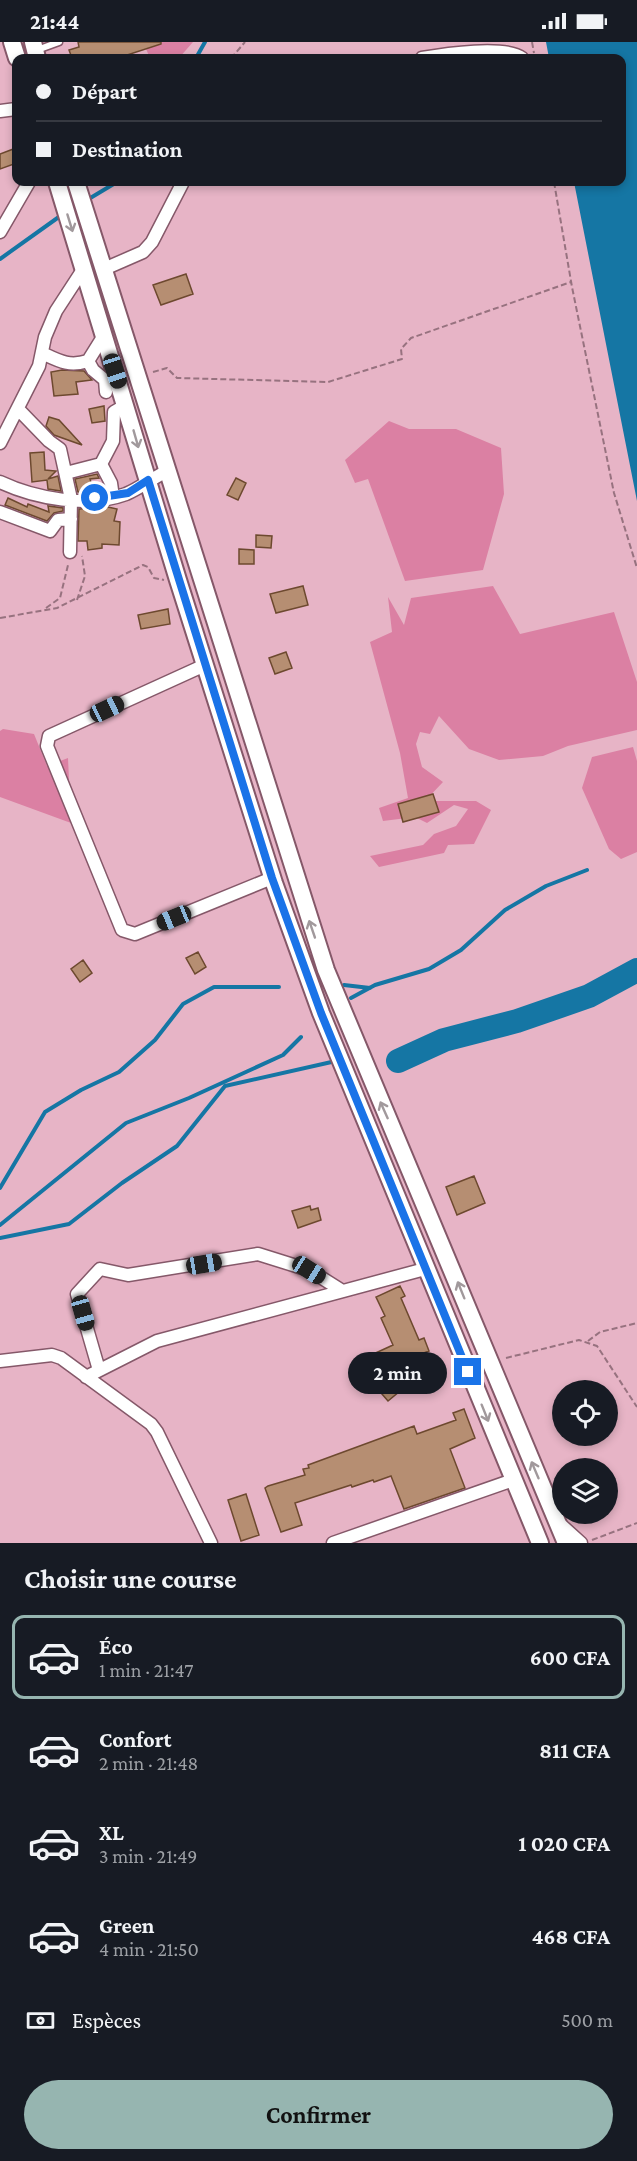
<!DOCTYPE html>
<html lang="fr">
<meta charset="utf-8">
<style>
body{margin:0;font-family:"Crimson Pro",serif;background:#20242c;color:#f1f3f6;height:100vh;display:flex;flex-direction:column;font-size:22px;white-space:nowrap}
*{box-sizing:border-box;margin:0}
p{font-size:20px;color:#9ea1a6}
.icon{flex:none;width:33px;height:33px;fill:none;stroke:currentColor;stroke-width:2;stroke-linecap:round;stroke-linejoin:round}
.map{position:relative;height:1501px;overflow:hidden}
.drawer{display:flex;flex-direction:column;background:#171b24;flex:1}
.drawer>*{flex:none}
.hud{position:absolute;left:12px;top:12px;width:614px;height:132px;border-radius:12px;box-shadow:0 3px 9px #0003;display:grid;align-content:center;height:132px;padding:0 24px;background:#171b24}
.fabs{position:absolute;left:552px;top:1338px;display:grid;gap:12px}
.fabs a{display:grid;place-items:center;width:66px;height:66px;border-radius:50%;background:#171b24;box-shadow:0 3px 9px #0003;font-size:30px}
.end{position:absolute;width:27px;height:27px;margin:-14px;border:8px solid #1a73e8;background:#fff;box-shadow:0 0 0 3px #fff}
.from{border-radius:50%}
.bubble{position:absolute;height:42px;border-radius:21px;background:#171b24;box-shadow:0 3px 9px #0003;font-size:20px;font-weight:700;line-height:42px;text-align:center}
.car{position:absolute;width:18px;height:36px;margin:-18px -9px;border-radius:8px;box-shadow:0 0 4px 2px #0007;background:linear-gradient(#222 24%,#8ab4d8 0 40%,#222 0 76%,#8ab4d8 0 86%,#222 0)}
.hud b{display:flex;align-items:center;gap:21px;height:57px;font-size:22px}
.hud b+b{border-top:2px solid #363941}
.hud i{width:15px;height:15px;background:#f1f3f6}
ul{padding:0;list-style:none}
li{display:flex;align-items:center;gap:18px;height:84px;margin:0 12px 9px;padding:0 12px;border:3px solid transparent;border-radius:12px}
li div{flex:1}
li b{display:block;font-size:22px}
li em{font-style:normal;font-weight:700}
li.current{border-color:#96b5b0}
li>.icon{width:54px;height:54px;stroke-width:1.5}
h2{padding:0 24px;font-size:27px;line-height:72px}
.pay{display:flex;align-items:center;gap:15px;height:66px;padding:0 24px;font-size:22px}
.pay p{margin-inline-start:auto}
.primary-button{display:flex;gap:12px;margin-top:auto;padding:12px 24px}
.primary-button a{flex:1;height:69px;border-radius:36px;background:#96b5b0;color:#111;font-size:24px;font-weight:700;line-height:69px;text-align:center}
.status{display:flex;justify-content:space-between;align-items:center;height:42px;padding:0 30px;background:#171b24;direction:ltr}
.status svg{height:16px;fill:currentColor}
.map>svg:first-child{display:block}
.green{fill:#db80a3}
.water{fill:#1576a4}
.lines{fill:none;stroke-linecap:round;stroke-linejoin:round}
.stream{stroke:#1576a4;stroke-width:4}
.river{stroke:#1576a4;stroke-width:24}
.building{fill:#b68e72;stroke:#6d492f;stroke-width:1.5}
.service-casing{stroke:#855869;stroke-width:9}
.minor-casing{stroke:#855869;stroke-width:15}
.secondary-casing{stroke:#855869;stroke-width:20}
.path{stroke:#97727f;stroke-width:2;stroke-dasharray:6 3;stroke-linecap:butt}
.service{stroke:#fff;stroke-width:6}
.minor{stroke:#fff;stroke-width:12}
.secondary{stroke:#fff;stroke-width:16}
.oneway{stroke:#a1999c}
.route{stroke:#1a73e8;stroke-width:8}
</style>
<div class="status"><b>21:44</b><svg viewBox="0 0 49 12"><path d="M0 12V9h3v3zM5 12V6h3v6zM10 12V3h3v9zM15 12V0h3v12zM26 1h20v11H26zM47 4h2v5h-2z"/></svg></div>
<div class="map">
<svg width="637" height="1501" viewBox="0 0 637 1501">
<rect width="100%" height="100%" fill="#e7b4c6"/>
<path class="green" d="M143,0H193L179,16H150Z
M389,379L409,387H456L501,406L504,452L483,528L405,539L368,437L355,441L345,418Z
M493,544L520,592L614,570L637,640V688L568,704L543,714L499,718L469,707L439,674L430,692L420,690L416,702L422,725L443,740L425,759H476L491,768L474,802L448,803L444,811L379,825L370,814L423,803L434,792L456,784L468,767L454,763L427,781L415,775L383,779L379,766L408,756L400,711L370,600L392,590L388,555L404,583L411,556Z
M3,687L34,692L47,724L68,716L71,781L0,755V689Z
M633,705L637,719V810L621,817L609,807L582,746L592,715Z"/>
<path class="water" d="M546,0H637V459L574,140H621V16H549Z"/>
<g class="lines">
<path class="stream" d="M196,16L205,0
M87,158L117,140
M0,217L63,172
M344,943L370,946
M351,956L375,943L429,927L461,908L505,868L546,844L587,828
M0,1146L45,1070L81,1048L119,1030L155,998L183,962L214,945H279
M0,1183L126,1081L189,1056L283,1013L301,995
M0,1196L69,1182L122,1141L177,1104L225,1044L336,1019"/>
<path class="river" d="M398,1019L444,998L517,979L589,954L637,928"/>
</g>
<path class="building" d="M78,0H161V2L118,16H72L69,8L79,5Z
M16,106L14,122L0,127V112Z
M186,232L193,252L161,263L153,243Z
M62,328L84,329L92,338L76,340L78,352L54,354L51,330Z
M104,364L105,379L92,381L89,367Z
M49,375L59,378L82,403L54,393L46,384Z
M44,410L45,428L56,429L48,437L58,434L61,449L48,447L47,438L32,440L30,411Z
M97,432L99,436L90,437L94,450H78L75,437Z
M236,436L246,441L238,458L227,453Z
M8,456L27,465L28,462L49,470L48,464L63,466V469L54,471L47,479L5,463Z
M108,465L117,467L114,479L120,480L119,503L102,502V506L88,508L87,499H78L79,467Z
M256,493L272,494L271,506L256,505Z
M239,507L254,508V522H239Z
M303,544L308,563L276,571L270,552Z
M168,567L170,582L141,587L138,573Z
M286,610L292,626L275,632L269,616Z
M433,752L439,770L403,780L398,762Z
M198,910L206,925L195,932L186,916Z
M83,918L92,931L80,940L71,927Z
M474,1134L485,1161L457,1173L446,1145Z
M310,1164L311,1168L318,1166L321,1178L298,1186L292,1169Z
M400,1244L405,1254L401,1256L419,1298L424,1296L429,1309L416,1314L424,1335L411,1340L388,1359L369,1337L360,1318L393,1303L381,1276L385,1274L376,1255Z
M464,1367L475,1396L450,1407L465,1446L404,1467L391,1434L374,1440L373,1438L352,1445L351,1443L295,1461L302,1483L281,1490L265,1446L268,1444L305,1433L303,1427L309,1426L308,1423L414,1384L417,1392L456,1378L453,1371Z
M246,1452L259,1493L241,1499L228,1458Z"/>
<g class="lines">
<g class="service-casing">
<path id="service" d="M37,8L59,0"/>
</g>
<g class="minor-casing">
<path id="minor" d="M422,16C444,12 506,3 522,16
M0,69L16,67
M0,190L29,140
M104,227L143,210L152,200L183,140
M103,295L88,319L93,328L105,338L106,350
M42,311C59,319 69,325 88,319
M18,367L49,399L60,407L71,457L70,510
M0,401L39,324L45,295L56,269L84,226
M66,431L101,422
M0,440C36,457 88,466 126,452C140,446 153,436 167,429
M113,455L111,441L101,422L113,399L114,370L126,363
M0,470L50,489L58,478L71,477
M205,623L49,694L47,704L122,888L135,892L272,836
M0,1319L52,1313L61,1316L151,1382L157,1390L211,1501
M99,1328L77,1252L100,1227L128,1233L258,1212L309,1228L341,1248
M86,1335L157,1299L425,1227
M560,1482L581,1501
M333,1501L513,1438"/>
</g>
<g class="secondary-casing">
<path id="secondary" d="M12,0L17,16
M33,0L37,16
M57,140L178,538L274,841L321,971L540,1501
M76,140L326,928L566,1501"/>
</g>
<path class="path" d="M532,0L534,11
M221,16L233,14L245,0
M554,140L572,245L614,451L637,526
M153,330L167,326L177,336L328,340L402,317L401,307L411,296L571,240
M77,558L85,534L82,514
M46,566L60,556L68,523
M0,576L57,566L143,523L148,525L154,536L164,538
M588,1299L600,1290L637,1281
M506,1316L579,1298L597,1304L637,1365
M592,1498L637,1481"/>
<use href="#service" class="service"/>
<use href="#minor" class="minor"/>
<use href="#secondary" class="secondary"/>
</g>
<defs><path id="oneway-shaft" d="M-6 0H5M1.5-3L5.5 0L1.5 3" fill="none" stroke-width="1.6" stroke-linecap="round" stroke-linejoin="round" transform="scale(1.5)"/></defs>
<g class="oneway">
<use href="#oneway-shaft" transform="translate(70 181) rotate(73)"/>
<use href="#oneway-shaft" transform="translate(136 397) rotate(74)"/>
<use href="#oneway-shaft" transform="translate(312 887) rotate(-109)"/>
<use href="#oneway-shaft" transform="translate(384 1068) rotate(-114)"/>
<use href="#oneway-shaft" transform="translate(461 1248) rotate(-112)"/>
<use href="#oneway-shaft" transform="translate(485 1371) rotate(68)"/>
<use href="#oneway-shaft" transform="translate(535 1428) rotate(-113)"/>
</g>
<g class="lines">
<path class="route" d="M95,456L128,451L148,438L272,836L321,971L468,1330"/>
</g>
</svg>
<div class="fabs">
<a><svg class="icon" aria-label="locate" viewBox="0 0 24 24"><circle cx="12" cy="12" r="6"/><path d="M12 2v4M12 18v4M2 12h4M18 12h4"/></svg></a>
<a><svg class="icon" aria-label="layers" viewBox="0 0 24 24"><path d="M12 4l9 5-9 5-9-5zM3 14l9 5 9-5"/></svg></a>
</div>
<i class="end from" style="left:95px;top:456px"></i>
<i class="end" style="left:468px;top:1330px"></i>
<div class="bubble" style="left:348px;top:1310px;width:99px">2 min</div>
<i class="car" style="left:115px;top:329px;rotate:162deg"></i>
<i class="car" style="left:107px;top:667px;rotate:65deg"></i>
<i class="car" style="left:174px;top:876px;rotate:248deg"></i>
<i class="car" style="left:204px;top:1222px;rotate:81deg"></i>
<i class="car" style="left:309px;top:1228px;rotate:122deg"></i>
<i class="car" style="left:83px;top:1271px;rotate:164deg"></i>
<div class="hud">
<b><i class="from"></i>Départ</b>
<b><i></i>Destination</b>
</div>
</div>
<section class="drawer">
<h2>Choisir une course</h2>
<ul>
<li class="current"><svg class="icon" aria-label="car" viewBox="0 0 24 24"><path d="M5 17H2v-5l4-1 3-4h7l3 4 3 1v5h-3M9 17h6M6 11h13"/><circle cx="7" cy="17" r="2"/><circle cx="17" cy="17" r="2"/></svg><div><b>Éco</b><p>1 min · 21:47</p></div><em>600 CFA</em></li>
<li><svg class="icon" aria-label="car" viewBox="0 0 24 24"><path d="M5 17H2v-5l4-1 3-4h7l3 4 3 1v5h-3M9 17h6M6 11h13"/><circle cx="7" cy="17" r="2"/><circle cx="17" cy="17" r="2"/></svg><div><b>Confort</b><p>2 min · 21:48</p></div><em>811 CFA</em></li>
<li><svg class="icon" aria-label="car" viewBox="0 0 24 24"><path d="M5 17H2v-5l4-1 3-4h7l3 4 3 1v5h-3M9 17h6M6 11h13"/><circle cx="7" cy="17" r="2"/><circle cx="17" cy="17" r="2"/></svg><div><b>XL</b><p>3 min · 21:49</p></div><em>1 020 CFA</em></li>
<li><svg class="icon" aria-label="car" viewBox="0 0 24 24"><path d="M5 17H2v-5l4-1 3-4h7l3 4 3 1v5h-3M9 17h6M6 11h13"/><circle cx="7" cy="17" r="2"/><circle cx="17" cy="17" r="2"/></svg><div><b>Green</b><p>4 min · 21:50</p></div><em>468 CFA</em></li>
</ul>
<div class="pay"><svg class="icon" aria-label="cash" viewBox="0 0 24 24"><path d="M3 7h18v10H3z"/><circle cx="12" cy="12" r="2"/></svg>Espèces<p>500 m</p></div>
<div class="primary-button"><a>Confirmer</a></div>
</section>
